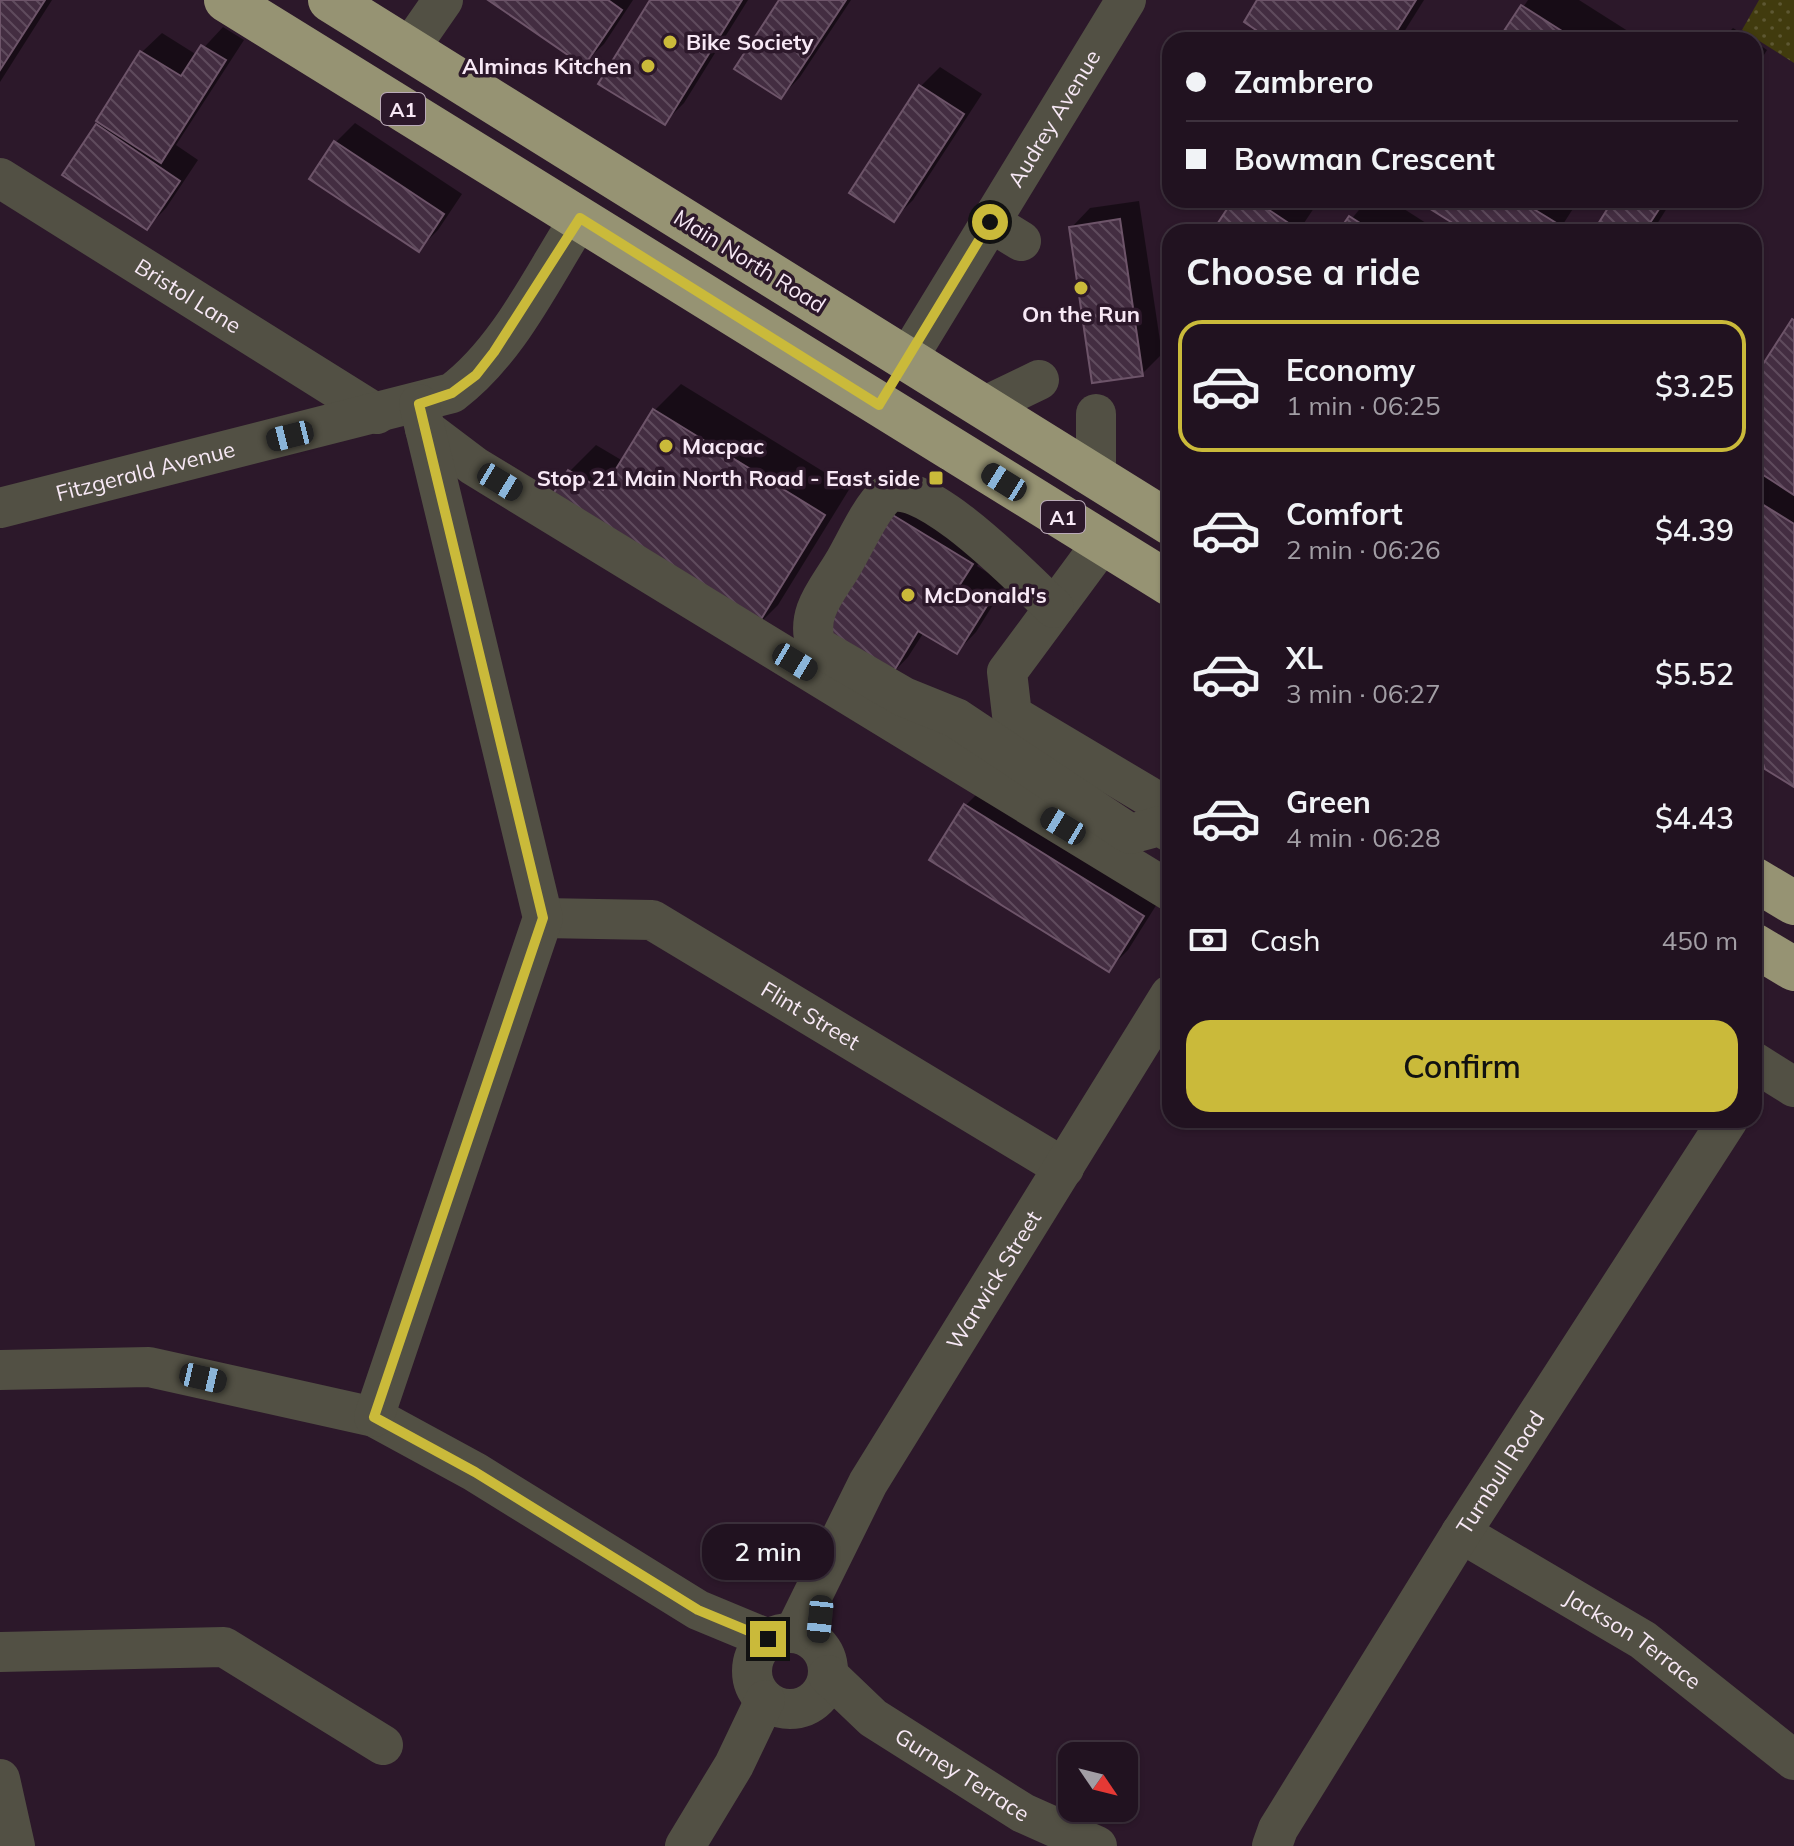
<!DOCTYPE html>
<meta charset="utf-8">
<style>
body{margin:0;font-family:Mulish,sans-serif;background:#291b29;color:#f1f3f6;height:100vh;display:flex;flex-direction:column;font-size:30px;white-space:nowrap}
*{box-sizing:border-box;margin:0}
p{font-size:26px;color:#a29ea5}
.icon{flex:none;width:44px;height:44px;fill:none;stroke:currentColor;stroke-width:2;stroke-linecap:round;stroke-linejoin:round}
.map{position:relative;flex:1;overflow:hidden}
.panel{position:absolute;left:1162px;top:224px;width:600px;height:904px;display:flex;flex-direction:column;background:#211220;border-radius:24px;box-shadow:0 2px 6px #0004,0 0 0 2px #3e323e}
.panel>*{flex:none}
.top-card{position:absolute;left:1162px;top:32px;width:600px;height:176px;border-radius:24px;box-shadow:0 2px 6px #0004,0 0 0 2px #3e323e;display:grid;align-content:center;height:176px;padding:0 24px;background:#211220}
.needle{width:52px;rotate:125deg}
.fabs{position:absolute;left:1058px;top:1742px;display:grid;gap:16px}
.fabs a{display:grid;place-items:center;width:80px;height:80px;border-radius:16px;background:#211220;box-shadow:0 2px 6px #0004,0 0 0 2px #3e323e;font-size:40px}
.end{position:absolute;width:36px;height:36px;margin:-18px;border:10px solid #caba3a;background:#111;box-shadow:0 0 0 4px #111}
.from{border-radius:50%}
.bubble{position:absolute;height:56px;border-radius:24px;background:#211220;box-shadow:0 2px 6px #0004,0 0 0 2px #3e323e;font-size:26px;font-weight:600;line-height:56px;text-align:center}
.car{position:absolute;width:24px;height:48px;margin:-24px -12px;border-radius:10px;box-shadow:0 0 6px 2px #0007;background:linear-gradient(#222 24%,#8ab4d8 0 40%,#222 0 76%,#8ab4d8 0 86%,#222 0)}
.top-card b{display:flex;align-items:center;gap:28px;height:76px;font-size:30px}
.top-card b+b{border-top:2px solid #3e323e}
.top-card i{width:20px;height:20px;background:#f1f3f6}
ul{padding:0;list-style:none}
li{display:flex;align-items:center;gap:24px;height:132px;margin:0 16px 12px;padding:0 8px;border:4px solid transparent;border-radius:24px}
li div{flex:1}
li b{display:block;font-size:30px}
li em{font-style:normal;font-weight:600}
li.selected{border-color:#caba3a}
li>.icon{width:72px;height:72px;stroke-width:1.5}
h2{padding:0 24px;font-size:36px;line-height:96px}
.pay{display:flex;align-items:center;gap:20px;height:88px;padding:0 24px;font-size:30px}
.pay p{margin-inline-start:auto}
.action{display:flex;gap:16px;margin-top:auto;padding:16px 24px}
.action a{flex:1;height:92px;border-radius:24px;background:#caba3a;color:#111;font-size:32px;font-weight:600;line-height:92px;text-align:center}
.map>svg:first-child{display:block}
.park{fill:url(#park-dots)}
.shadow{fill:#0007}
.building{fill:url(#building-back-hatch);stroke:#6d5469;stroke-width:2}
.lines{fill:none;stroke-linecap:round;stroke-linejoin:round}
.minor{stroke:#525044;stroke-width:40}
.highway{stroke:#969373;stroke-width:44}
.route{stroke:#caba3a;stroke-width:10}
.poi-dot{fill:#caba3a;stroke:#2c182a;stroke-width:3}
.labels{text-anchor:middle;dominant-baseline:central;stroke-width:7;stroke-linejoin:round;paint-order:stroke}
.shield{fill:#2c182a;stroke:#baaab8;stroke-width:2}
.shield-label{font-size:20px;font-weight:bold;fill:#f7e8f5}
.poi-label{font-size:22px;font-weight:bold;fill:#f7e8f5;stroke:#2c182a;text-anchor:start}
.street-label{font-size:22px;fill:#f7e8f5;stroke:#2c182a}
</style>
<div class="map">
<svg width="1794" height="1846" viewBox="0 0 1794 1846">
<defs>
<pattern id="park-dots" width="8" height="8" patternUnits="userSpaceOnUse" patternTransform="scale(2)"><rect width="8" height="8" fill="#413b0e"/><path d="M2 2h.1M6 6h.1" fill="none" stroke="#5d5732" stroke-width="1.8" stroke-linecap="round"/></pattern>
<pattern id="building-back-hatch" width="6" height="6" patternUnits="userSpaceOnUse" patternTransform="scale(2)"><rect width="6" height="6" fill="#432d41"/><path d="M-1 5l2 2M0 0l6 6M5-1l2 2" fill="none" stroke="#5f4b5d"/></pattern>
</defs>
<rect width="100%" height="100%" fill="#2c182a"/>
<path class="park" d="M1759,0H1794V63L1742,30Z"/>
<path class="shadow" d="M0,0H52L0,82Z
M491,0H633L604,44L584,63Z
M653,0H748L684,103L664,123Z
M781,0H851L800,77L781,97Z
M1260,0H1424L1399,40H1252L1259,29Z
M1528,0H1579L1642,40H1501Z
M223,27L244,40L176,145L198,160L166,208L147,228L97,126L142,52L162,33L197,55Z
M1733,28L1752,40H1721Z
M1754,41L1767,50L1754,71Z
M940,67L982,94L913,200L894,219L852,193L921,86Z
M355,123L462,194L438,230L419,249L312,178L336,142Z
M1236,200H1302L1314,208L1298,232H1214Z
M1367,200H1390L1440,232H1341Z
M1420,200H1569L1576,204L1558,232H1470Z
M1615,200H1672L1652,232H1595Z
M1139,201L1162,354L1142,374L1071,228L1090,208Z
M1794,320V784L1754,733V381Z
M681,384L850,488L778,605L752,631L548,506L570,471L596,445L623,461L655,410Z
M912,496L991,543L977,566L1006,584L976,632L957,652L924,632L908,657L889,677L893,515Z
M985,786L1162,896L1128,950L1108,970L965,806Z"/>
<path class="building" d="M0,0H45L0,70Z
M488,0H608L622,10L584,66Z
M650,0H742L665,125L598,84Z
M779,0H846L781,99L734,69Z
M1257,0H1416L1391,40H1250L1256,30L1244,22Z
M1521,5L1576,40H1498Z
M201,45L226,60L161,163L96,121L140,51L181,76Z
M919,85L964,114L894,222L849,193Z
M96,124L180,181L147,230L62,175Z
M334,141L444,214L419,252L309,179Z
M1233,200H1254L1296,228L1294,232H1212Z
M1416,200H1519L1558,224L1553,232H1467Z
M1613,200H1665L1644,232H1593Z
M1349,216L1374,232H1338Z
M1120,219L1143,376L1092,383L1069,227Z
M1792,319L1794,320V495L1754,469V378Z
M653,409L825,515L752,634L545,507L568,470L603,490Z
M1754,499L1794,524V787L1765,769L1754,739Z
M891,514L973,564L959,586L988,604L957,654L918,631L889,679L817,635Z
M964,804L1144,916L1109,972L929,860Z"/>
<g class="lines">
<g class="minor">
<path d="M409,49L443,0"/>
<path id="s1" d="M0,178L377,414"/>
<path d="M990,222L1021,241"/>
<path id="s2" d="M907,359L1126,0"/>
<path d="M983,407L1039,380"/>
<path d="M1096,414V477"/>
<path d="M425,429L474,466L1170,891"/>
<path id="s3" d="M0,508L452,393C509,350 542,277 580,218"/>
<path d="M1103,542L1007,672L1012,715L1170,809"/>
<path d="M1054,608C1029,585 918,468 885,496C870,509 854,546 843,564C827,591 805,613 816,646L904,697L956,718L1130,834L1160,826L1170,832"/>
<path id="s4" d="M543,918L652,920L1064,1168"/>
<path d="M1754,1062L1794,1087"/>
<path d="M0,1370L149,1367L374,1417L475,1472L698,1610L768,1639"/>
<path d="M374,1417L543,918L419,404"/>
<path id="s5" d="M1461,1533L1643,1640L1794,1760"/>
<circle cx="790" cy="1671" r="38"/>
<path id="s6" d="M794,1633L868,1483L1170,995"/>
<path d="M0,1652L224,1647L383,1745"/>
<path id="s7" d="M828,1675L873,1718L1023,1813L1097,1846"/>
<path d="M0,1779L15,1846"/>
<path d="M685,1846L734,1765L765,1700"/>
<path id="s8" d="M1272,1846L1278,1829L1461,1533L1728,1120"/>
</g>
<path class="highway" d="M226,0L1170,584
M330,0L1170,523
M1754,879L1794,903
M1754,945L1794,969"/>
</g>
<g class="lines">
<path class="route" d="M768,1639L698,1610L475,1472L374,1417L543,918L419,404L452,393L476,375L494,352L580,218L879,405L990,222"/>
</g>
<g class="poi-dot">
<circle cx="670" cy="42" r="8"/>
<circle cx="648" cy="66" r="8"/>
<circle cx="1081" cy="288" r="8"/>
<circle cx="666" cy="446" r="8"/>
<rect x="928" y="470" width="16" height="16" rx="4"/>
<circle cx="908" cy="595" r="8"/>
</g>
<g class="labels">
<g class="shield">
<rect x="381" y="93" width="44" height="32" rx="6"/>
<rect x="1041" y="501" width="44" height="32" rx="6"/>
</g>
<g class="shield-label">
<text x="403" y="109">A1</text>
<text x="1063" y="517">A1</text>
</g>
<g class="poi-label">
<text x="686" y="42">Bike Society</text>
<text x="632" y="66" text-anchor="end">Alminas Kitchen</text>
<text x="1081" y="314" text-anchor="middle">On the Run</text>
<text x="682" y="446">Macpac</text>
<text x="920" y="478" text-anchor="end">Stop 21 Main North Road - East side</text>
<text x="924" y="595">McDonald's</text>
</g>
<g class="street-label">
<text stroke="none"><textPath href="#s2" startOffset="282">Audrey Avenue</textPath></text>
<text transform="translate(750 261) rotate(32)">Main North Road</text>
<text stroke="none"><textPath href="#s1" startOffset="222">Bristol Lane</textPath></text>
<text stroke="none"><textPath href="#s3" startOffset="150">Fitzgerald Avenue</textPath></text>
<text stroke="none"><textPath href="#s4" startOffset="294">Flint Street</textPath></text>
<text stroke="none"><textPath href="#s6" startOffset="406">Warwick Street</textPath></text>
<text stroke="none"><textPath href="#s8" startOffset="438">Turnbull Road</textPath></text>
<text stroke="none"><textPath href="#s5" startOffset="202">Jackson Terrace</textPath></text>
<text stroke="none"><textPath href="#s7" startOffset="168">Gurney Terrace</textPath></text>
</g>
</g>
</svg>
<div class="fabs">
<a><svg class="needle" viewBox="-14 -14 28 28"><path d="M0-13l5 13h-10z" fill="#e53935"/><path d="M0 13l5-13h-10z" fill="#a29ea5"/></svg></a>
</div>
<i class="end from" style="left:990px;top:222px"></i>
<i class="end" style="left:768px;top:1639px"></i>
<div class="bubble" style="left:702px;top:1524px;width:132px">2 min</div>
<i class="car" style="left:290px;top:436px;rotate:256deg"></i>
<i class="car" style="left:500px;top:482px;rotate:121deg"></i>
<i class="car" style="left:1004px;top:482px;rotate:302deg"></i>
<i class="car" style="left:795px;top:662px;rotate:121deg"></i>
<i class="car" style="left:1063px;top:826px;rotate:301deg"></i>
<i class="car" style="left:203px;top:1378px;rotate:103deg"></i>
<i class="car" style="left:820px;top:1619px;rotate:186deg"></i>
<div class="top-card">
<b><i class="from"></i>Zambrero</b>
<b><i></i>Bowman Crescent</b>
</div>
<section class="panel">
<h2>Choose a ride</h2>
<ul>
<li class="selected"><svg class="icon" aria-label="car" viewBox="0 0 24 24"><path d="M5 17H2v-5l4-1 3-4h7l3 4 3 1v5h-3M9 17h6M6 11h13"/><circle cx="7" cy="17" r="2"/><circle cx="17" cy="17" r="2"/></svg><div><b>Economy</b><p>1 min · 06:25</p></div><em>$3.25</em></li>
<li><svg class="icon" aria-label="car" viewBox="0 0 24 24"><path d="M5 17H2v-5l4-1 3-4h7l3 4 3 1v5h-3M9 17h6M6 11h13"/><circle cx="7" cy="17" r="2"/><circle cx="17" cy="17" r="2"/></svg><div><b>Comfort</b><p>2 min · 06:26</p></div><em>$4.39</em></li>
<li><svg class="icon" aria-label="car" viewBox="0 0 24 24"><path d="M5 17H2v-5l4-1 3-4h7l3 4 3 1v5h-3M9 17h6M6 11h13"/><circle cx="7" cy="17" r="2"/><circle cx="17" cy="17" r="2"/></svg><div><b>XL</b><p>3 min · 06:27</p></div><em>$5.52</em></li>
<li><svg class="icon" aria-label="car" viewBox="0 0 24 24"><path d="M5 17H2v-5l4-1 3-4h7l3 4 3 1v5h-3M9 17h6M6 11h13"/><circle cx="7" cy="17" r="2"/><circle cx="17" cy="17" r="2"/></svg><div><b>Green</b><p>4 min · 06:28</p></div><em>$4.43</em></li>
</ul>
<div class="pay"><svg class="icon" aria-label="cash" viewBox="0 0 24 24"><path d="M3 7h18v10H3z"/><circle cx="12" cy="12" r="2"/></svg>Cash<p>450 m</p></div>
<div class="action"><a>Confirm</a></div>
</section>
</div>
